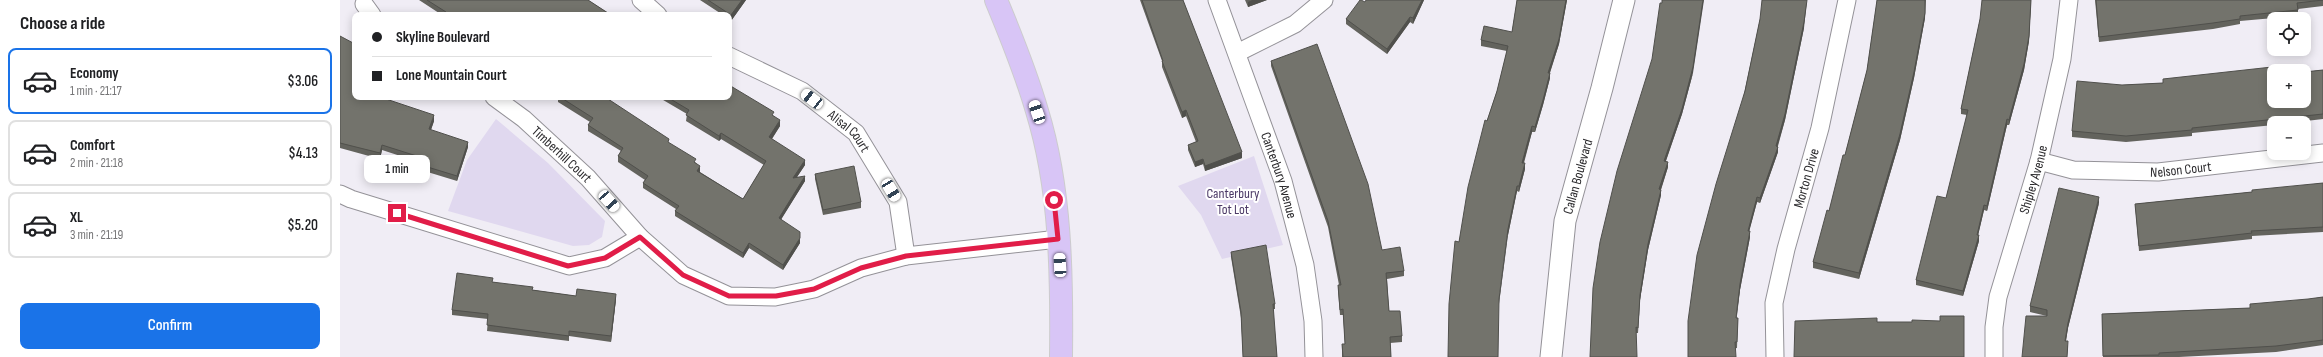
<!DOCTYPE html>
<meta charset="utf-8">
<style>
body{margin:0;font-family:"Sofia Sans Condensed",sans-serif;background:#f2f2f2;color:#202124;height:100vh;display:flex;flex-direction:column;font-size:15px;white-space:nowrap}
*{box-sizing:border-box;margin:0}
p{font-size:13px;color:#757577}
.icon{flex:none;width:22px;height:22px;fill:none;stroke:currentColor;stroke-width:2;stroke-linecap:round;stroke-linejoin:round}
.map{position:relative;flex:1;overflow:hidden}
.panel{display:flex;flex-direction:column;background:#fff;width:340px}
.panel>*{flex:none}
.top-card{position:absolute;left:12px;top:12px;width:380px;height:88px;border-radius:8px;box-shadow:0 2px 10px #0003;display:grid;align-content:center;height:88px;padding:0 20px;background:#fff}
.controls{position:absolute;left:1927px;top:12px;display:grid;gap:8px}
.controls a{display:grid;place-items:center;width:44px;height:44px;border-radius:8px;background:#fff;box-shadow:0 2px 10px #0003;font-size:20px}
.end{position:absolute;width:18px;height:18px;margin:-9px;border:5px solid #e11d48;background:#fff;box-shadow:0 0 0 2px #fff}
.from{border-radius:50%}
.bubble{position:absolute;height:28px;border-radius:8px;background:#fff;box-shadow:0 2px 10px #0003;font-size:13px;font-weight:600;line-height:28px;text-align:center}
.car{position:absolute;width:12px;height:24px;margin:-12px -6px;border-radius:5px;box-shadow:0 0 3px 1px #0007;background:linear-gradient(#fff 24%,#345 0 40%,#fff 0 76%,#345 0 86%,#fff 0)}
.top-card b{display:flex;align-items:center;gap:14px;height:38px;font-size:15px}
.top-card b+b{border-top:1px solid #e0e0e0}
.top-card i{width:10px;height:10px;background:#202124}
ul{padding:0;list-style:none}
li{display:flex;align-items:center;gap:12px;height:66px;margin:0 8px 6px;padding:0 12px;border:2px solid #e0e0e0;border-radius:8px}
li div{flex:1}
li b{display:block;font-size:15px}
li em{font-style:normal;font-weight:600}
li.on{border-color:#1a73e8}
li>.icon{width:36px;height:36px;stroke-width:1.5}
h2{padding:0 20px;font-size:18px;line-height:48px}
.cta{display:flex;gap:8px;margin-top:auto;padding:8px 20px}
.cta a{flex:1;height:46px;border-radius:8px;background:#1a73e8;color:#fff;font-size:16px;font-weight:600;line-height:46px;text-align:center}
main{display:flex;flex:1;min-height:0}
.map>svg:first-child{display:block}
.green{fill:#e0d8ef}
.lines{fill:none;stroke-linecap:round;stroke-linejoin:round}
.minor-casing{stroke:#949298;stroke-width:19}
.tertiary-casing{stroke:#949298;stroke-width:23}
.primary-casing{stroke:#cccccd;stroke-width:24}
.minor{stroke:#fff;stroke-width:17}
.tertiary{stroke:#fff;stroke-width:21}
.primary{stroke:#d8c5f6;stroke-width:22}
.wall{fill:#63635d}
.shaded-wall{fill:#50504c}
.building{fill:#73736c;stroke:#50504c}
.route{stroke:#e11d48;stroke-width:5}
.labels{text-anchor:middle;dominant-baseline:central;stroke-width:4;stroke-linejoin:round;paint-order:stroke}
.street-label{font-size:14px;fill:#2b2a2d;stroke:#fff}
.park-label{font-size:14px;fill:#4b3966;stroke:#fff}
</style>
<main>
<section class="panel">
<h2>Choose a ride</h2>
<ul>
<li class="on"><svg class="icon" aria-label="car" viewBox="0 0 24 24"><path d="M5 17H2v-5l4-1 3-4h7l3 4 3 1v5h-3M9 17h6M6 11h13"/><circle cx="7" cy="17" r="2"/><circle cx="17" cy="17" r="2"/></svg><div><b>Economy</b><p>1 min · 21:17</p></div><em>$3.06</em></li>
<li><svg class="icon" aria-label="car" viewBox="0 0 24 24"><path d="M5 17H2v-5l4-1 3-4h7l3 4 3 1v5h-3M9 17h6M6 11h13"/><circle cx="7" cy="17" r="2"/><circle cx="17" cy="17" r="2"/></svg><div><b>Comfort</b><p>2 min · 21:18</p></div><em>$4.13</em></li>
<li><svg class="icon" aria-label="car" viewBox="0 0 24 24"><path d="M5 17H2v-5l4-1 3-4h7l3 4 3 1v5h-3M9 17h6M6 11h13"/><circle cx="7" cy="17" r="2"/><circle cx="17" cy="17" r="2"/></svg><div><b>XL</b><p>3 min · 21:19</p></div><em>$5.20</em></li>
</ul>
<div class="cta"><a>Confirm</a></div>
</section>
<div class="map">
<svg width="1983" height="357" viewBox="0 0 1983 357">
<rect width="100%" height="100%" fill="#f0edf5"/>
<path class="green" d="M156,119L208,163L265,221L262,237L249,245L233,246L108,211L127,160Z
M914,156L943,245L882,259L861,215L838,186Z"/>
<g class="lines">
<g class="minor-casing">
<g id="minor">
<path d="M301,0L318,15"/>
<path id="s1" d="M877,0L943,181L965,265L973,321L974,357"/>
<path d="M24,4L32,15"/>
<path d="M897,53L955,24L984,0"/>
<path id="s2" d="M389,56L462,91L516,133L558,202L566,256"/>
<path id="s3" d="M154,97L184,119L248,178L300,237L343,275L389,296L435,297L474,289L521,268L566,256L718,239"/>
<path id="s4" d="M1699,161L1733,170L1818,172L1983,153"/>
<path d="M0,194L11,199L229,266L265,258L300,237"/>
<path id="s5" d="M1435,357L1434,303L1446,249L1480,128L1507,0"/>
<path id="s6" d="M1654,357V327L1658,297L1699,161L1722,59L1729,0"/>
</g>
</g>
<g class="tertiary-casing">
<g id="tertiary">
<path id="s7" d="M1211,357L1225,221L1262,88L1284,0"/>
</g>
</g>
<g class="primary-casing">
<path id="primary" d="M656,0C671,36 686,73 697,111C721,189 722,276 721,357"/>
</g>
<use href="#minor" class="minor"/>
<use href="#tertiary" class="tertiary"/>
<use href="#primary" class="primary"/>
</g>
<path class="wall" d="M79,0H248L271,15H102Z
M360,0H406L391,21L389,19V15H383Z
M800,0H843L902,158L865,171L863,164L855,167L848,150V145L856,142L846,116L842,118L822,67V61Z
M905,0H927L908,7Z
M1084,0L1073,24L1070,22L1047,54L1006,24V19L1025,2Z
M1177,0H1227L1219,44L1210,73V78L1203,105L1195,132H1192L1184,163L1185,169L1179,192L1177,191L1168,235L1119,242L1147,121L1157,91L1167,51L1141,46V40L1172,32Z
M1537,0H1586L1585,18L1574,78L1560,140L1519,279L1473,268V262L1489,211L1505,155L1527,70Z
M1691,0L1689,41L1684,70L1669,125H1667L1647,211L1644,210L1638,235L1639,241L1623,296L1576,285V280L1606,198L1627,115L1621,114V109L1640,19Z
M1755,0H1983V6L1958,9V16L1900,21V24L1873,29L1759,42Z
M1420,19L1464,28L1445,120L1438,146V152L1420,203L1417,202L1409,231L1410,237L1400,290L1396,318H1398L1397,348L1348,357Z
M0,36L15,97H47L46,99L94,121L91,130L128,147L117,181L81,170L82,163L42,150L40,159L0,148Z
M931,61L1042,250L1064,271V276L1047,279L1049,311L1062,336V342L1050,343L1051,357H1002V344H1005L1003,315H1000L998,290V285H999L988,227L931,66Z
M1983,70V119L1949,123H1934V125L1852,133V136L1786,142L1732,137V131L1782,85L1823,83V79L1933,75Z
M1353,73L1342,114L1326,161L1328,167L1321,190V195L1308,250L1300,300L1298,333H1296L1250,357Z
M218,97H265L329,143L356,163L360,171V172L403,199L424,165L381,139L379,141L346,121L347,114L318,97H389L434,116L440,126L432,139L465,165L457,177L465,181L441,219L460,243L443,270L409,248L403,258L335,216V211L336,209L303,188V183L305,180L278,162V156L281,151L248,131V125L250,122L218,102Z
M475,174L521,202V208L483,215L475,179Z
M1983,183V232L1912,236V239L1799,251L1795,204L1912,192Z
M1759,203L1728,328L1726,341L1728,347L1727,357H1682L1707,316L1690,312V306Z
M891,252L935,304V309H933L937,357H903L901,318L891,257Z
M153,282L193,290L236,296L276,299L271,342L229,336V341L147,331L148,319L112,315V310Z
M1983,297V345L1936,352L1839,357H1763L1762,314L1910,308Z"/>
<path class="shaded-wall" d="M402,0H406L391,21V15Z
M912,0H927L908,7V2Z
M1082,0H1084L1073,24V18Z
M1226,0H1227L1219,44L1208,78V73Z
M1363,0H1364L1353,73L1342,114L1324,166V161Z
M1467,0L1464,28L1445,120L1436,151V146Z
M1585,0V18L1574,78L1560,140L1519,279V273Z
M1691,0L1689,41L1684,70L1669,125V120Z
M1070,17V22L1047,54V49Z
M1210,73V78L1203,105L1195,132V127Z
M846,110V116L842,118V112Z
M94,115V121L89,135V129Z
M1667,119V125L1647,211V206Z
M440,120V126L429,143V137Z
M1192,126V132L1182,168V163Z
M381,133V139L379,141V136Z
M128,142V147L117,181V176Z
M42,145V150L40,159V153Z
M1438,147V152L1420,203V198Z
M902,152V158L865,171V166Z
M863,159V164L855,167V162Z
M465,160V165L453,183V178Z
M1328,162V167L1319,195V189Z
M1185,163V169L1179,192V186Z
M360,166V171L357,176V171Z
M465,176V181L439,223V218Z
M1177,186V191L1168,235L1159,304V299L1168,229Z
M1321,190V195L1308,250L1300,300L1298,333L1300,295L1308,244Z
M1417,197V202L1408,236V231Z
M1759,197V203L1728,328L1725,346V341L1728,323Z
M1644,205V210L1637,240V235Z
M1410,231V237L1400,290L1396,324V318L1400,284Z
M1639,235V241L1623,296V291Z
M460,238V243L443,270V265Z
M409,243V248L403,258V253Z
M276,294V299L271,342V336Z"/>
<path class="building" d="M87,0H248L271,15H107L105,14L106,12Z
M368,0H402L391,15Z
M802,0H843L902,152L865,166L863,159L855,162L848,145L858,141L846,110L842,112L822,61H823Z
M1020,0H1021L1025,2L1026,0H1082L1073,18L1070,17L1047,49L1006,19Z
M1177,0H1226L1219,39L1208,73H1210L1203,100L1195,127L1192,126L1182,163H1185L1179,186H1177L1168,229L1159,299L1158,357H1108L1109,304L1115,241L1119,242L1128,187L1145,120L1147,121L1157,91L1168,46L1141,40L1144,26L1172,32Z
M1322,0H1363L1353,67L1342,109L1324,161L1328,162L1319,189L1321,190L1308,244L1300,295L1298,328L1296,327L1297,357H1250L1253,288L1260,242L1277,171L1312,59L1320,3H1322Z
M1422,0H1467L1464,22L1445,114L1436,146L1438,147L1420,198L1417,197L1408,231H1410L1400,284L1396,318H1398L1397,342H1395L1396,357H1348V321L1357,255L1376,184L1405,91L1420,19Z
M1537,0H1585V13L1574,72L1560,134L1519,273L1473,262L1487,210L1489,211L1503,155H1505L1527,70Z
M1642,0H1691L1689,36L1684,64L1669,120L1667,119L1647,206L1644,205L1637,235H1639L1623,291L1576,280L1597,196L1606,198L1628,110L1621,109L1640,19Z
M1756,0H1983L1957,3L1958,10L1900,16V19L1873,23L1759,37Z
M0,36L15,44L14,46L15,47V97H44L43,98L94,115L89,129L128,142L117,176L81,165L83,158L42,145L40,153L0,143Z
M977,44L1028,184L1042,250L1060,247L1064,271L1046,273L1049,311H1060L1062,336L1050,337L1051,357H1003L1002,344H1005L1003,309L1000,310L998,285H1001L988,221L931,61Z
M1932,67L1933,75H1934V101H1964V72L1983,70V114L1852,128V130L1786,136L1732,131L1737,81L1782,85L1823,83V79Z
M389,85L434,112L432,115L440,120L429,137L465,160L453,178L465,176L439,218L460,232V238L443,265L409,243L403,253L335,211L339,206L303,183L308,176L278,156L283,148L248,125L253,118L220,97H265L329,139L328,142L356,159L354,162L360,166L357,171L403,199L426,161L381,133L379,136L346,115L349,110L327,97H389Z
M514,166L521,202L483,210L475,174Z
M1983,183V227L1911,231L1912,233L1799,246L1795,204L1912,192V190Z
M1719,188L1759,197L1728,323L1725,341H1728L1727,357H1682L1686,316H1707V310L1690,306Z
M926,245L935,304H933L937,357H903L901,312L891,252Z
M117,273L153,278L152,282L193,287L192,290L236,296L237,289L276,294L271,336L229,331V336L147,325L148,314L112,310Z
M1983,297V340L1936,346L1819,353V355L1763,356L1762,314L1910,308V304L1968,299Z
M1600,316H1624V357H1454L1455,321L1537,318V322H1572V320L1600,321Z"/>
<g class="lines">
<path class="route" d="M57,213L228,266L265,258L300,237L343,275L389,296H436L474,289L521,268L566,256L718,239L714,200"/>
</g>
<g class="labels">
<g class="street-label">
<text stroke="none"><textPath href="#s2" startOffset="143">Alisal Court</textPath></text>
<text stroke="none"><textPath href="#s3" startOffset="89">Timberhill Court</textPath></text>
<text stroke="none"><textPath href="#s4" startOffset="143">Nelson Court</textPath></text>
<text stroke="none"><textPath href="#s1" startOffset="186">Canterbury Avenue</textPath></text>
<text stroke="none"><textPath href="#s7" startOffset="183">Callan Boulevard</textPath></text>
<text stroke="none"><textPath href="#s5" startOffset="183">Morton Drive</textPath></text>
<text stroke="none"><textPath href="#s6" startOffset="183">Shipley Avenue</textPath></text>
</g>
<g class="park-label">
<text x="893" y="193">Canterbury<tspan x="893" dy="16">Tot Lot</tspan></text>
</g>
</g>
</svg>
<div class="controls">
<a><svg class="icon" aria-label="locate" viewBox="0 0 24 24"><circle cx="12" cy="12" r="6"/><path d="M12 2v4M12 18v4M2 12h4M18 12h4"/></svg></a>
<a>+</a>
<a>−</a>
</div>
<i class="end from" style="left:714px;top:200px"></i>
<i class="end" style="left:57px;top:213px"></i>
<div class="bubble" style="left:24px;top:155px;width:66px">1 min</div>
<i class="car" style="left:472px;top:99px;rotate:308deg"></i>
<i class="car" style="left:697px;top:112px;rotate:341deg"></i>
<i class="car" style="left:551px;top:190px;rotate:149deg"></i>
<i class="car" style="left:269px;top:201px;rotate:138deg"></i>
<i class="car" style="left:720px;top:265px;rotate:357deg"></i>
<div class="top-card">
<b><i class="from"></i>Skyline Boulevard</b>
<b><i></i>Lone Mountain Court</b>
</div>
</div>
</main>
